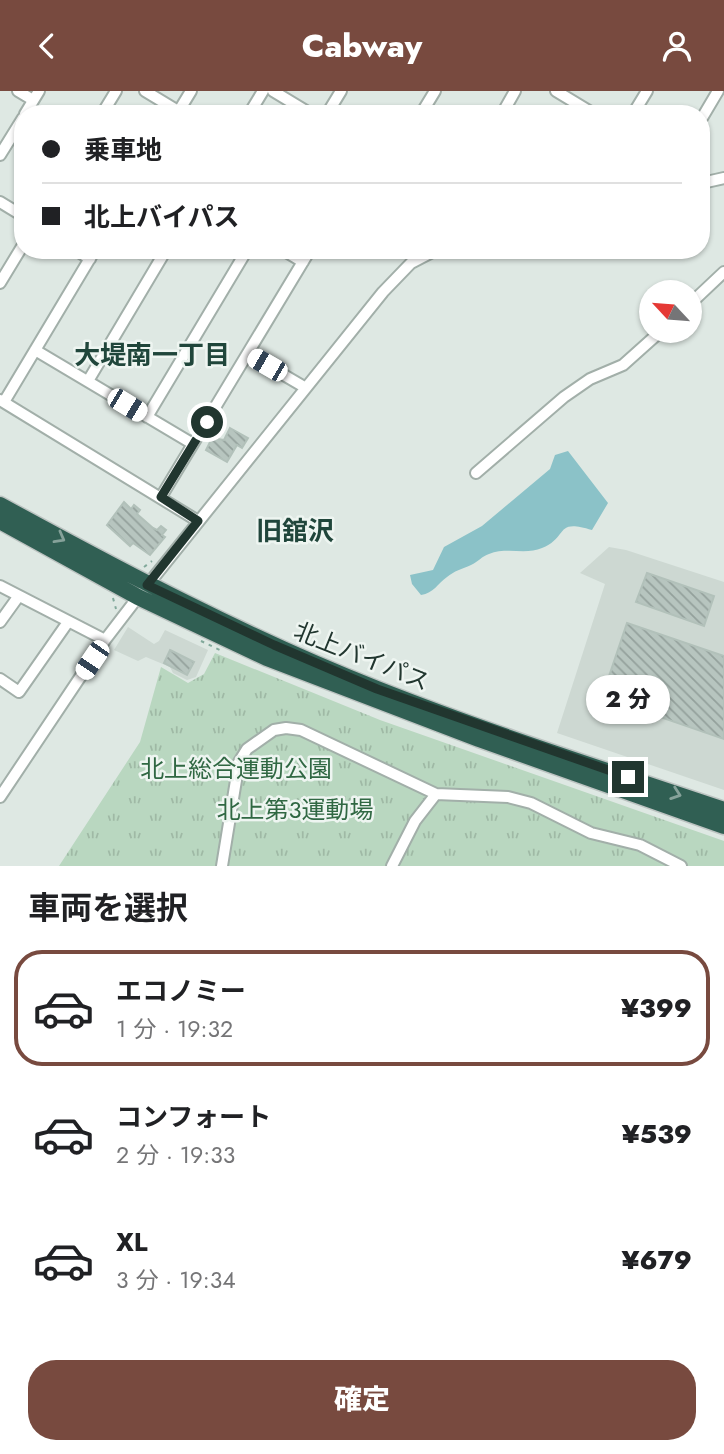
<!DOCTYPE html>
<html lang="ja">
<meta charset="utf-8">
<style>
body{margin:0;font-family:Jost,"Noto Sans JP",sans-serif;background:#f2f2f2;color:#202124;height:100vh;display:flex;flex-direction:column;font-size:26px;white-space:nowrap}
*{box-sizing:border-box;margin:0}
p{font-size:23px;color:#757577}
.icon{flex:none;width:38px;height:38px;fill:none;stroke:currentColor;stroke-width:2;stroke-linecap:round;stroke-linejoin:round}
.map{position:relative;height:775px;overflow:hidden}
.side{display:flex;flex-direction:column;background:#fff;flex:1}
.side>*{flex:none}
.guide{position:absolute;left:14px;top:14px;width:696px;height:154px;border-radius:28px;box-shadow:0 2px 5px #0004;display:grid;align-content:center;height:154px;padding:0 28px;background:#fff}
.needle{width:46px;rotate:296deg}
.fabs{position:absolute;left:639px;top:189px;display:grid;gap:14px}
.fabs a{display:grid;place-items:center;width:63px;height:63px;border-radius:50%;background:#fff;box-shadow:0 2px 5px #0004;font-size:35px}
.end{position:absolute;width:32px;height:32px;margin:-16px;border:9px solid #21362f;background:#fff;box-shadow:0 0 0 4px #fff}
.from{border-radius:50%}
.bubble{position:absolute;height:49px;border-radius:24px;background:#fff;box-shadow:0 2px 5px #0004;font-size:23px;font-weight:800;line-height:49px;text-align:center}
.car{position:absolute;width:21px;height:42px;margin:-21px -10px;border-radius:9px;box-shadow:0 0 5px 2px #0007;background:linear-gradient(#fff 24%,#345 0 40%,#fff 0 76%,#345 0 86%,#fff 0)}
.guide b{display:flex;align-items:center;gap:24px;height:66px;font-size:26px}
.guide b+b{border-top:2px solid #e0e0e0}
.guide i{width:18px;height:18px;background:#202124}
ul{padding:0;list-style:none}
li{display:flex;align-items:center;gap:21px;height:116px;margin:0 14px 10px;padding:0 14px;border:4px solid transparent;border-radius:28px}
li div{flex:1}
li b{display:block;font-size:26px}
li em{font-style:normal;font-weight:800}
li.on{border-color:#784a3f}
li>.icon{width:63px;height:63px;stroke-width:1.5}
h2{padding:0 28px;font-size:32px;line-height:84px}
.primary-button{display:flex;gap:14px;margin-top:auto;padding:14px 28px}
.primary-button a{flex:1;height:80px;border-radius:28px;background:#784a3f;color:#fff;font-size:28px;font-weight:800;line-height:80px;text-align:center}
header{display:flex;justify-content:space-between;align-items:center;height:91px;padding:0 28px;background:#784a3f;color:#fff;font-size:32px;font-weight:800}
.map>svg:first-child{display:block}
.built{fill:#cdd8d2}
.park{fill:url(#park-tufts)}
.water{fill:#8bc2c8}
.building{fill:url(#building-back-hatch);stroke:#b2c1ba;stroke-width:2}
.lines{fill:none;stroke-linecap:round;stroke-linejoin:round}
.minor-casing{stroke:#a2afa9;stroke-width:14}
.highway-casing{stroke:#bcc3c1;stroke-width:19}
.path{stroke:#82a99b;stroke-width:2;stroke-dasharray:3.5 5;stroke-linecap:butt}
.minor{stroke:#fff;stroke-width:10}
.highway{stroke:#305f53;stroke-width:16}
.oneway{stroke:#86a29a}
.route{stroke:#21362f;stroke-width:9}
.labels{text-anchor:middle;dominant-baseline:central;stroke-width:5;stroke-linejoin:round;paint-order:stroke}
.street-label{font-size:24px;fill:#21362f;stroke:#eef5f1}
.park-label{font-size:24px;fill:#306843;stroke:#eef5f1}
.neighbourhood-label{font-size:26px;font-weight:bold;fill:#20463b;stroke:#eef5f1}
</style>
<header><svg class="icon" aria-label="back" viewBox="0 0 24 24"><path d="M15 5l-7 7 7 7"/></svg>Cabway<svg class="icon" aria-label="person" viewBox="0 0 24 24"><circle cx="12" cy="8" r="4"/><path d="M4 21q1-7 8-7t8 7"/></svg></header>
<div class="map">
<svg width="724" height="775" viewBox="0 0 724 775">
<defs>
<pattern id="park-tufts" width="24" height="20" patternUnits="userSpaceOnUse" patternTransform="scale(1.75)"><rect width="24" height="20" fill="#b9d7c0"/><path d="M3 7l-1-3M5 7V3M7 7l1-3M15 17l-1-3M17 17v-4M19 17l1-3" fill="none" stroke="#9fb9a5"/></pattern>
<pattern id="building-back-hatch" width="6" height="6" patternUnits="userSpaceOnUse" patternTransform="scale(1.75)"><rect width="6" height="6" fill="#b7c5bf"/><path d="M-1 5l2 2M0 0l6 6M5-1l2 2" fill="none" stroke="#94a19c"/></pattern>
</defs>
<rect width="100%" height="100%" fill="#dee8e3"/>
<path class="built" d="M609,456L626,459L724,491V699L557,642L605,493L580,482Z
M128,536L154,553L159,550L165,539L208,559L196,586L187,589L173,582L170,576L146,566L138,570L114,559Z"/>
<path class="park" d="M215,562L380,629L724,750V775H59L140,651L161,576L188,592L204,583Z"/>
<path class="water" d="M568,360L608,412L592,439C554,427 569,446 542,457C527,464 506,456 489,463C482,465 478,471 471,474C462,478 454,480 447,486C437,493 434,502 421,504L412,493L410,484L433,479L444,456L482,435L550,378L555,364Z"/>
<path class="building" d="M230,337L248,347L242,357L237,354L227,371L206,359L212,347L224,349Z
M124,411L131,418L134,414L140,419L137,423L153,437L157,439L161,435L166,439L162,444L165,446L150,464L133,452L130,455L107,434Z
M647,482L714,505L704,535L636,511Z
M627,532L724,565V648L602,606Z
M170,559L194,571L187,584L164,572Z"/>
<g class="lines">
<g class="minor-casing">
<path id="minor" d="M18,0L33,9
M145,0L183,23
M273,0L311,23
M556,0L594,23
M25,23L39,0
M102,23L116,0
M177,23L191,0
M249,23L263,0
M327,23L341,0
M421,23L435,0
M502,23L515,0
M633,23L647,0
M702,27L718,0
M0,64L23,27
M702,92L724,87
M0,111L23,125
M76,159L90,168
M283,159L303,171
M0,192L23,154
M690,213L724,181
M35,259L193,353
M248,263L306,297
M88,290L166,159
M0,309L198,430
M4,311L95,159
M147,326L247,159
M476,382L564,306L590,288L623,274L661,240
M161,406L310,159
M0,495L105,549
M0,531L18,506
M0,588L19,601L68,531
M0,706L105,549L138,506L383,201L411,172L436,159
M222,775L239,671L247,658L274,639L286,637L301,639L436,703L508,706L531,712L591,742L640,754L681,775
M392,775L415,730L436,703"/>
</g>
<g class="highway-casing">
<path id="highway" d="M0,414C123,481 247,547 377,598C491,643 608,680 724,719
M0,430L138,506L267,567L479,648L724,735"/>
</g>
<path class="path" d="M144,476L152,470
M113,507L116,518
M201,550L224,561"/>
<use href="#minor" class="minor"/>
<use href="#highway" class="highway"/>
</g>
<defs><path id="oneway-chevron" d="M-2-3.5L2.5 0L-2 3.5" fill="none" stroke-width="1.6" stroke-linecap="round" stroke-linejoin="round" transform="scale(1.75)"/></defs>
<g class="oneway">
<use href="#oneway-chevron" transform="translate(60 447) rotate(29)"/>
<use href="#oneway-chevron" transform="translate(676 703) rotate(19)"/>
</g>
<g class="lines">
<path class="route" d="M207,331L161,406L198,430L147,494L274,554L377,598L628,686"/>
</g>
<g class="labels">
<g class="street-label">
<text transform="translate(362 565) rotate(22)">北上バイパス</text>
</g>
<g class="park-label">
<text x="236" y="677">北上総合運動公園</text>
<text x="295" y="718">北上第3運動場</text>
</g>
<g class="neighbourhood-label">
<text x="152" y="264">大堤南一丁目</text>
<text x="295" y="440">旧舘沢</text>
</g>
</g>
</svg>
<div class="fabs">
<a><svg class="needle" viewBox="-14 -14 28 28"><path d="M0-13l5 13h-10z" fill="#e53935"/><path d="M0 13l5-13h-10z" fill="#757577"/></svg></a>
</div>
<i class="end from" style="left:207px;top:331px"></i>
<i class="end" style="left:628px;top:686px"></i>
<div class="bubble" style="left:586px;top:584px;width:84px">2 分</div>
<i class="car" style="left:267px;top:274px;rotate:300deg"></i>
<i class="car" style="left:127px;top:314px;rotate:121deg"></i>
<i class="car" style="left:92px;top:569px;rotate:214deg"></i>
<div class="guide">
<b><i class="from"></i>乗車地</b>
<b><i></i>北上バイパス</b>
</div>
</div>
<section class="side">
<h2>車両を選択</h2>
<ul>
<li class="on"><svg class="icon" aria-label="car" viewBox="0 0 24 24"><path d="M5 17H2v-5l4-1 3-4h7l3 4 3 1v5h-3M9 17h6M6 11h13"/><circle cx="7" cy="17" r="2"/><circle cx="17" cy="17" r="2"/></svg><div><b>エコノミー</b><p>1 分 · 19:32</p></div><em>¥399</em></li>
<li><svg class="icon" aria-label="car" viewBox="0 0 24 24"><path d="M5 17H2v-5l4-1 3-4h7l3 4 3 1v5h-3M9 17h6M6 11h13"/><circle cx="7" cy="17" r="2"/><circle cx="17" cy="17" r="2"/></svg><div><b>コンフォート</b><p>2 分 · 19:33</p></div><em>¥539</em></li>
<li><svg class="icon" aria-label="car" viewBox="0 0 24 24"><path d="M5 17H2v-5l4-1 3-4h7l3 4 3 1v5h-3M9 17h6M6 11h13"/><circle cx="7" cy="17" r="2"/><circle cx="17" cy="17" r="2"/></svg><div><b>XL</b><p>3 分 · 19:34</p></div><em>¥679</em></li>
</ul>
<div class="primary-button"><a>確定</a></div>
</section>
